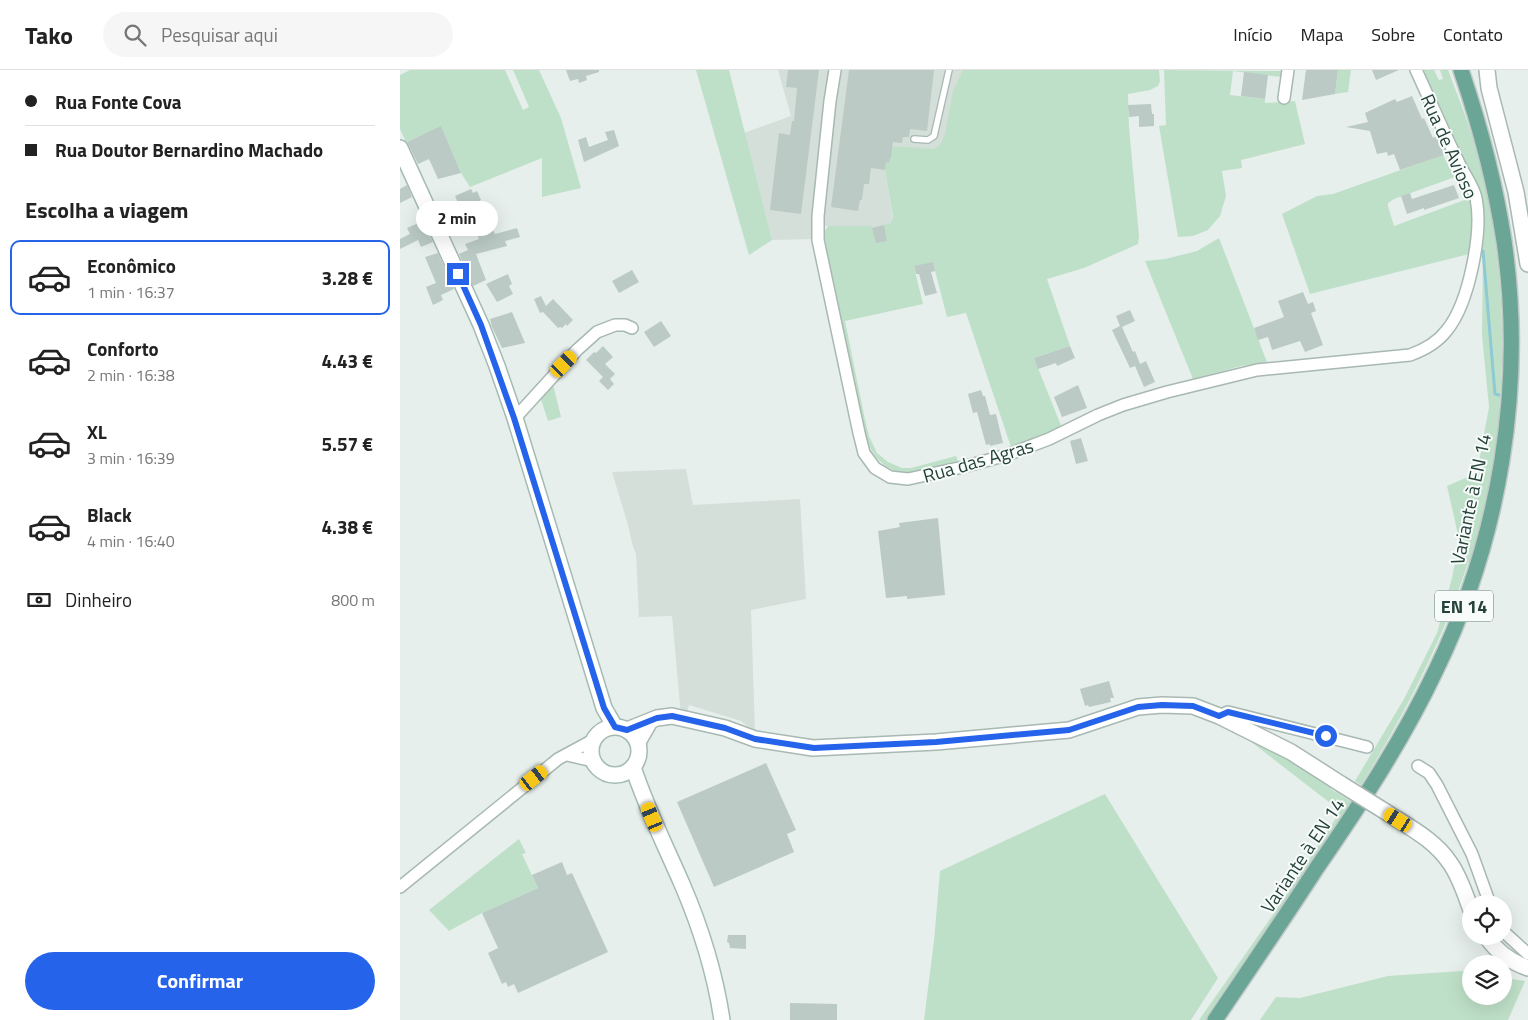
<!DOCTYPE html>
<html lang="pt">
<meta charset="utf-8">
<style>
body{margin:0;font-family:"Titillium Web",sans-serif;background:#f6f6f6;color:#222;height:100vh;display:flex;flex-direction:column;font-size:19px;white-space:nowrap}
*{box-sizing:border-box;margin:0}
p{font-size:16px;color:#767676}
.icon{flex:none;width:28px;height:28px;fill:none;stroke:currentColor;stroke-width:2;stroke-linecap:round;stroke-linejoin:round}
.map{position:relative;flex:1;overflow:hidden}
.side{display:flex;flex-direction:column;background:#fff;width:400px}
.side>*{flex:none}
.banner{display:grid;align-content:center;height:110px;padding:0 25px;background:#fff}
.fabs{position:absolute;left:1062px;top:825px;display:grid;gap:10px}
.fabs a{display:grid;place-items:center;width:50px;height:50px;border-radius:50%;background:#fff;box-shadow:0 5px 20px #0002;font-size:25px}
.end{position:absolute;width:22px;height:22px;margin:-11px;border:6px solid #2563eb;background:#fff;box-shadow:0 0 0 2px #fff}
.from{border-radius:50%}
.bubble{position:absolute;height:35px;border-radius:18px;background:#fff;box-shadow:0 5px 20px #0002;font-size:16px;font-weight:700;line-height:35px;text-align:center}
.car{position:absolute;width:15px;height:30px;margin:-15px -8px;border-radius:6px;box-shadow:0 0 4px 1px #0007;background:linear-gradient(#f5c518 24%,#345 0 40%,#f5c518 0 76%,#345 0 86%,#f5c518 0)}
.banner b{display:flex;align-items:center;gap:18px;height:48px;font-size:19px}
.banner b+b{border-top:1px solid #e0e0e0}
.banner i{width:12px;height:12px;background:#222}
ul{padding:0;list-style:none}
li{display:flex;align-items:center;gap:15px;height:75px;margin:0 10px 8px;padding:0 15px;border:2px solid transparent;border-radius:10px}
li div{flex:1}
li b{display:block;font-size:19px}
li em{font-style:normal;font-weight:700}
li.current{border-color:#2563eb}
li>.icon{width:45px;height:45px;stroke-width:1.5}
h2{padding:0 25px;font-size:22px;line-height:60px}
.pay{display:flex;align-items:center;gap:12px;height:55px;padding:0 25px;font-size:19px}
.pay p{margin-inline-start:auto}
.action{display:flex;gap:10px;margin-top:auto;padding:10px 25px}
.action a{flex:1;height:58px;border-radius:30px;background:#2563eb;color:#fff;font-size:20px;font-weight:700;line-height:58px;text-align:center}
header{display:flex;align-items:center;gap:30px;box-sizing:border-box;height:70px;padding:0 25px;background:#fff;border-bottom:1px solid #e0e0e0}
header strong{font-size:24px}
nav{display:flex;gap:28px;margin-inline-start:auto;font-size:18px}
.search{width:350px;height:45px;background:#f6f6f6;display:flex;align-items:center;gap:12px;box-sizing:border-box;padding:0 18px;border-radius:28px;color:#767676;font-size:19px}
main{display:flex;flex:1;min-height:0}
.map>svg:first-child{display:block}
.built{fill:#d4dfda}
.green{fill:#bfe0c8}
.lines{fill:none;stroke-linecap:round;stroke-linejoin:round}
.stream{stroke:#8ec9d4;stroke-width:3}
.building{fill:#bbcac4}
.service-casing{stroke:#a8b8b2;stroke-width:8}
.minor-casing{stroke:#a8b8b2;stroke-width:14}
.tertiary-casing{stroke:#a8b8b2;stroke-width:18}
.secondary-casing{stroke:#a4bbb3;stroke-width:18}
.primary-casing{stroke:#c2cac8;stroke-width:18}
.service{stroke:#fff;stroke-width:5.5}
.minor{stroke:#fff;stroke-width:11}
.tertiary{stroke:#fff;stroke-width:15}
.secondary{stroke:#fff;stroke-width:15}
.primary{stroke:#6aa596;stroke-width:15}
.tertiary-bridge-casing{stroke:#a8b8b2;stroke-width:18;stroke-linecap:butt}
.tertiary-bridge{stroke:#fff;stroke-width:15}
.route{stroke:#2563eb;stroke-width:6}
.labels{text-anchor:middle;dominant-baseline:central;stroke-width:4;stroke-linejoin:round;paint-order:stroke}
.shield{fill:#f7fbf9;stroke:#637a73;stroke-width:1}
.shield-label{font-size:18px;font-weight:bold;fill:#24423a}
.street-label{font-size:19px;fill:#24423a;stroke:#f7fbf9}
</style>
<header>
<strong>Tako</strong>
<div class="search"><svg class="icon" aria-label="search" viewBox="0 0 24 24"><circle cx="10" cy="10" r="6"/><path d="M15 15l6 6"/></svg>Pesquisar aqui</div>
<nav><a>Início</a><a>Mapa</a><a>Sobre</a><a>Contato</a></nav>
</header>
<main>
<section class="side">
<div class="banner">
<b><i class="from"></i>Rua Fonte Cova</b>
<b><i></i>Rua Doutor Bernardino Machado</b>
</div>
<h2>Escolha a viagem</h2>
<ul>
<li class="current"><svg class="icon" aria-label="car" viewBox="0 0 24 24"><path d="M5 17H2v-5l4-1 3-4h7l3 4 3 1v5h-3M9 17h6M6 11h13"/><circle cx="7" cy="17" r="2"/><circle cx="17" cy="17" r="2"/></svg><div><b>Econômico</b><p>1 min · 16:37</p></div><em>3.28 €</em></li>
<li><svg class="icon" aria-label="car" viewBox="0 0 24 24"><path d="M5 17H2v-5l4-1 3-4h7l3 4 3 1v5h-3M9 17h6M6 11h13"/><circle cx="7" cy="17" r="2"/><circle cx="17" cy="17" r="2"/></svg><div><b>Conforto</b><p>2 min · 16:38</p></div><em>4.43 €</em></li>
<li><svg class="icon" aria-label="car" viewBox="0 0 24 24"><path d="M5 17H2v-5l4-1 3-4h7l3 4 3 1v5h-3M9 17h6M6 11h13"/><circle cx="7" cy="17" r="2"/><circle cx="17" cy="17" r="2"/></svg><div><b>XL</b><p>3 min · 16:39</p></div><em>5.57 €</em></li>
<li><svg class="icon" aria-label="car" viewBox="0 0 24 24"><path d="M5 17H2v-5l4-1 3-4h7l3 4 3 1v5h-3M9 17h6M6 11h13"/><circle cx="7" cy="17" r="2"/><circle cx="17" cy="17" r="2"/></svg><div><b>Black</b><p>4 min · 16:40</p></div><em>4.38 €</em></li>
</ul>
<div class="pay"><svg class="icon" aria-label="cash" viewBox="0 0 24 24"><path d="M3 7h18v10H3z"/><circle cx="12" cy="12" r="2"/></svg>Dinheiro<p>800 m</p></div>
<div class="action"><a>Confirmar</a></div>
</section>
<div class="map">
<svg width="1128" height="950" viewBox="0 0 1128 950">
<rect width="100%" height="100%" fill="#e6efeb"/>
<path class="built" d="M378,0H566L548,63L540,80L485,92V100L493,150L476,173L471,156H417L416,169L372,170L344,63L391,46Z
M286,399L293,435L400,429L406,529L351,540L355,662L341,651L289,635L287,642L281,646L272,546L239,547L236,484L233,477L228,455L212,402Z"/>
<path class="green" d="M10,0H105L123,40L129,37L113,0H139L161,48L181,118L142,127V88L70,117L61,103L41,57L6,72L0,59V5Z
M296,0H329L372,170L349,185Z
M563,0H759L760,11L758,16L750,20L728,24L729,57L739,166L738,174L684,198L647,209L670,276L634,288L662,358L611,377L566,243L547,247L533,193L514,197L523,234L445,251L464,345L469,366L477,383L488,392L502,398H511L556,386L558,391L509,403C488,403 476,390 467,372L429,193L424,162L428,156H471L473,158L491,153L493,147L485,100V92H489L490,88H491L493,76L533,79L540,75L545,64L553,21Z
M764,0L881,1V7L833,1L830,25L865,29V33L895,31L905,74L841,90L842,98L822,101L826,126L820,146L808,160L793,166L778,167L759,56L766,55Z
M938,0H951L948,22L935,24Z
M1022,0H1034L1039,10L1043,9L1040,0H1048C1055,19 1063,38 1069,57C1098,145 1108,248 1099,340L1100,343L1088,425L1071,492L1068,493C1042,572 1005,644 961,715L955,711L1004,629L1037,563L1052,508L1056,487H1066L1069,483L1059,469L1047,416L1077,403L1089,337L1082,265L1083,182L1082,181L1084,167L1083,166V141L1064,94Z
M1043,85L1055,107L994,129L988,133V136L994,156L1070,128L1073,151L1069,184L910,224L882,144L917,126L933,124Z
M819,168L867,292L841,296L793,309L745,191L765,189L797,181Z
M152,310L161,347L148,351L139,323Z
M842,662L931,716V719L952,732L806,950H799L872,846L936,748L934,736L841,664Z
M705,724L818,908L791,950H524L534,871L540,801Z
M119,769L126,783L122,784L138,818L82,843L49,861L29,840Z
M1061,901L1071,903V926H1104V908L1125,911L1108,950H860L876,927L900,928L988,906Z"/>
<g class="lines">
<path class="stream" d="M1083,181L1095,324L1099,325"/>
</g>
<path class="building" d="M166,0H199V2L186,6L187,10L179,13L178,9L170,11Z
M388,0H419L401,144L370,140L379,63L390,65L392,51H394L397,18L386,17Z
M449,0H534L527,61L510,59L509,67H503L502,73L493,72L491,88H490L489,93L486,92L485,100L471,98L469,114H464L462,130H460L458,141L431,137Z
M906,0H938L935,24L902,30Z
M972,0H999L976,10Z
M844,2L868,5L865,29L841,26Z
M1012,26L1022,49L1024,48L1033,68L1037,66L1044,85L1000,100L994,84L988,86L987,82L977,84L970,61L946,57L968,52L965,43L967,42L995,29L997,32Z
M751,34L752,44H754V56L739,57V46L729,47L728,35Z
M41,56L61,103L38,109L29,89L18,94L7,72Z
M214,60L219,76L184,92L178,70L186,67L189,77L208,70L205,62Z
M7,115L12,127L0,133V119Z
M1054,115L1059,128L1024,140V138L1007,144L1001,126L1010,123L1012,129Z
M71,119L73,123L77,121L81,130L76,133L85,157L89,162L93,160L95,164L117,158L120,167L105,171L107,176L76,184L86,210L73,216L59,184L68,180L65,174L79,169L73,155L50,165L43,145L60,137L55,126Z
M23,151L33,172L21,177L18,170L0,179V169L10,164L7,158Z
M484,155L487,171L476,173L472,158Z
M38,183L54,219L41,225L43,230L33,235L26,217L36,213L25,187Z
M533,192L535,201L531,202L537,223L525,226L519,204H516L514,196Z
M232,200L239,212L219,223L212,211Z
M108,204L112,214L109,216L113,224L97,232L86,214Z
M903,222L908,234L913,232L916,241L911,243L923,275L905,282L900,271L872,280L868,267L858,270L854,258L884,247L878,231Z
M141,226L146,236L153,229L173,250L167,256L166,254L162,258L160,257L158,258L143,242L140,243L134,229Z
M730,240L735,251L722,257L733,282L735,281L740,294L746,291L755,312L744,317L735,296L730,298L712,260L720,256L716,246Z
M112,242L125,273L102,278L92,257L90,249Z
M261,251L271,266L254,277L244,262Z
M203,276L213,287L205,294L215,304L210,309L214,314L208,320L199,311L203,307L186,290L194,282L196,283Z
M670,276L675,288L657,296L656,293L638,299L634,288Z
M678,315L687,338L662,347L654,327Z
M581,320L583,326H585L590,345L596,344L603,373L590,376V374L586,375L577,342L573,343L568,324Z
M681,368L688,391L676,394L670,371Z
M538,448L545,525L507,529V526L486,528L478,461L500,457L499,453Z
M709,611L714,628H710L711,632L689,637L688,635L685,636L680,619Z
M366,693L396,760L387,764L394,782L314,817L277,732Z
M162,792L167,805L172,803L208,882L118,923L114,914L108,917L106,912L102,914L88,883L98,878L82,843L138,818L132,805Z
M328,865H346V879L330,878L329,873L327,872Z
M390,933L437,934V950H390Z"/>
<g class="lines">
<g class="service-casing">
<path id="service" d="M514,69L528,70L534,66L549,0"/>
</g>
<g class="minor-casing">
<path id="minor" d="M435,0L430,31L418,146V170L459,363L464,383L475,398L490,407L508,409L563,397L607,385L649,369L698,345L723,335L767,322L857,300L1010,285C1024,280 1038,272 1047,260C1069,233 1083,162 1076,128C1073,115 1063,103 1058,91C1043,61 1030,30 1016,0
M884,28L888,0
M115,348L177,280L197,262L215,255H225L232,258
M819,646L828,642L967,677
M167,685L193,691
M1018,696L1029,703L1037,715L1072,784L1090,834
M0,817L158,689L195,669
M1104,862L1128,884"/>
</g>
<g class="tertiary-casing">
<path id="tertiary" d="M1087,0L1089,18L1116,122L1128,194
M227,660L257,648L272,646L325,658L355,669L413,678L536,672L669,660L738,637L762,635L793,636L819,646L891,682L941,714
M238,672L249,653
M986,742C1009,757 1035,770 1050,793C1060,807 1065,824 1071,840
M1086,866C1096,881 1111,892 1128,898"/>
</g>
<g class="secondary-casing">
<path id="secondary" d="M0,78L81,255L97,296L115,348L204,638L215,657
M191 681a24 24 0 1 1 48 0a24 24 0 1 1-48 0Z
M233,697C246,737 265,775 282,814C301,858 315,903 322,950"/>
</g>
<g class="primary-casing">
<path id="primary" d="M815,950C849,900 883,850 916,799C960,735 1003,670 1036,600C1100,468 1125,316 1104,171C1095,112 1080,56 1061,0"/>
</g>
<use href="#service" class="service"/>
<use href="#minor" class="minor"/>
<use href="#tertiary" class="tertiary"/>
<use href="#secondary" class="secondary"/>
<use href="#primary" class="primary"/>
<g class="tertiary-bridge-casing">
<path id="tertiary-bridge" d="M941,714L986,742"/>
</g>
<use href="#tertiary-bridge" class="tertiary-bridge"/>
</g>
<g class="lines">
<path class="route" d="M58,204L81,255L114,348L204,638L215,657L227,660L257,648L272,646L325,658L355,669L414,678L536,672L669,660L738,637L762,635L793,636L819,646L828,642L926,666"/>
</g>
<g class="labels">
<rect class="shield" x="1035" y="520.5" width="58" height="31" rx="4"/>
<g class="shield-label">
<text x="1064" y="536">EN 14</text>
</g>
<g class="street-label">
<text transform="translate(1050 76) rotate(66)">Rua de Avioso</text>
<text transform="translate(578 390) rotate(-16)">Rua das Agras</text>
<text transform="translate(1070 429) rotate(-78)">Variante à EN 14</text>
<text transform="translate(902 785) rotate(-56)">Variante à EN 14</text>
</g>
</g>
</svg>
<div class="fabs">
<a><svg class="icon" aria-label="locate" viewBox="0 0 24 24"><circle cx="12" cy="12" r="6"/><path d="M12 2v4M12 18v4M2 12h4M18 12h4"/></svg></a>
<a><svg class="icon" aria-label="layers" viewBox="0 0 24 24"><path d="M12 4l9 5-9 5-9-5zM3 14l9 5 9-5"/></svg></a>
</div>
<i class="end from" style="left:926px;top:666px"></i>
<i class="end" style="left:58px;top:204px"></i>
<div class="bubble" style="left:16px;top:131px;width:82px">2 min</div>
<i class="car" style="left:164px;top:294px;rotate:44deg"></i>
<i class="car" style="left:134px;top:708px;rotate:52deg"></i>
<i class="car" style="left:252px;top:747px;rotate:337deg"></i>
<i class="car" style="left:998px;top:750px;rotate:302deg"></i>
</div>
</main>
